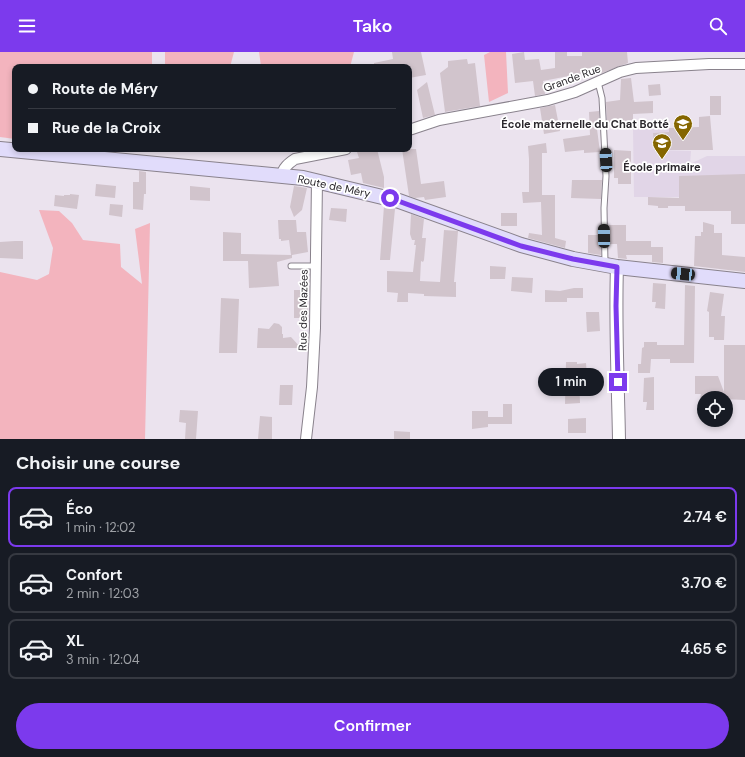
<!DOCTYPE html>
<html lang="fr">
<meta charset="utf-8">
<style>
body{margin:0;font-family:"DM Sans",sans-serif;background:#20242c;color:#f1f3f6;height:100vh;display:flex;flex-direction:column;font-size:15px;white-space:nowrap}
*{box-sizing:border-box;margin:0}
p{font-size:13px;color:#9ea1a6}
.icon{flex:none;width:22px;height:22px;fill:none;stroke:currentColor;stroke-width:2;stroke-linecap:round;stroke-linejoin:round}
.map{position:relative;height:387px;overflow:hidden}
.sheet{display:flex;flex-direction:column;background:#171b24;flex:1}
.sheet>*{flex:none}
.top-card{position:absolute;left:12px;top:12px;width:400px;height:88px;border-radius:8px;box-shadow:0 2px 6px #0003;display:grid;align-content:center;height:88px;padding:0 16px;background:#171b24}
.controls{position:absolute;left:697px;top:339px;display:grid;gap:8px}
.controls a{display:grid;place-items:center;width:36px;height:36px;border-radius:50%;background:#171b24;box-shadow:0 2px 6px #0003;font-size:20px}
.end{position:absolute;width:18px;height:18px;margin:-9px;border:5px solid #7c3aed;background:#fff;box-shadow:0 0 0 2px #fff}
.from{border-radius:50%}
.bubble{position:absolute;height:28px;border-radius:14px;background:#171b24;box-shadow:0 2px 6px #0003;font-size:13px;font-weight:600;line-height:28px;text-align:center}
.car{position:absolute;width:12px;height:24px;margin:-12px -6px;border-radius:5px;box-shadow:0 0 3px 1px #0007;background:linear-gradient(#222 24%,#8ab4d8 0 40%,#222 0 76%,#8ab4d8 0 86%,#222 0)}
.top-card b{display:flex;align-items:center;gap:14px;height:38px;font-size:15px}
.top-card b+b{border-top:1px solid #363941}
.top-card i{width:10px;height:10px;background:#f1f3f6}
ul{padding:0;list-style:none}
li{display:flex;align-items:center;gap:12px;height:60px;margin:0 8px 6px;padding:0 8px;border:2px solid #363941;border-radius:8px}
li div{flex:1}
li b{display:block;font-size:15px}
li em{font-style:normal;font-weight:600}
li.current{border-color:#7c3aed}
li>.icon{width:36px;height:36px;stroke-width:1.5}
h2{padding:0 16px;font-size:18px;line-height:48px}
.button{display:flex;gap:8px;margin-top:auto;padding:8px 16px}
.button a{flex:1;height:46px;border-radius:24px;background:#7c3aed;color:#fff;font-size:16px;font-weight:600;line-height:46px;text-align:center}
header{display:flex;justify-content:space-between;align-items:center;height:52px;padding:0 16px;background:#7c3aed;color:#fff;font-size:18px;font-weight:600}
.map>svg:first-child{display:block}
.built{fill:#e1d5e7}
.green{fill:#f3b4be}
.building{fill:#d1c4cc}
.lines{fill:none;stroke-linecap:round;stroke-linejoin:round}
.service-casing{stroke:#89828c;stroke-width:7}
.minor-casing{stroke:#89828c;stroke-width:12}
.tertiary-casing{stroke:#89828c;stroke-width:14}
.secondary-casing{stroke:#89828c;stroke-width:16}
.service{stroke:#fff;stroke-width:5}
.minor{stroke:#fff;stroke-width:10}
.tertiary{stroke:#fff;stroke-width:12}
.secondary{stroke:#e1dcfb;stroke-width:14}
.route{stroke:#7c3aed;stroke-width:5}
.labels{text-anchor:middle;dominant-baseline:central;stroke-width:3.5;stroke-linejoin:round;paint-order:stroke}
.street-label{font-size:11px;fill:#2b282d;stroke:#fff}
.poi-label{font-size:11px;font-weight:bold;fill:#2b282d;stroke:#fff;text-anchor:end}
</style>
<header><svg class="icon" aria-label="menu" viewBox="0 0 24 24"><path d="M4 6h16M4 12h16M4 18h16"/></svg>Tako<svg class="icon" aria-label="search" viewBox="0 0 24 24"><circle cx="10" cy="10" r="6"/><path d="M15 15l6 6"/></svg></header>
<div class="map">
<svg width="745" height="387" viewBox="0 0 745 387">
<rect width="100%" height="100%" fill="#ebe3ee"/>
<path class="built" d="M675,76V80L653,81L654,98L691,99L690,112L707,104H745V145H634L633,77Z"/>
<path class="green" d="M0,0H152V15H15V87L0,85Z
M165,0H234L230,15H165Z
M259,0H354L350,15L261,14Z
M490,0H506L508,41L489,50L484,3Z
M39,158L59,159L72,171L83,188L120,192L121,215L142,232L135,177L150,171L145,387H0V220L37,228L49,222L53,196Z"/>
<path class="building" d="M392,0H421L426,23L409,26V15H374V11L393,7Z
M524,0L525,8L539,7L541,18L555,16V0H567V4H582V0H627L628,11L589,26V20L543,29L545,42L535,44L533,29L515,31L512,2Z
M467,7L468,12L475,11L480,54L445,60L440,21L448,15V9Z
M631,26L634,50L653,49V61L633,62V68L607,71L606,50L620,48L621,27Z
M427,30L435,63L423,66L417,38Z
M660,32L661,43L649,44L648,33Z
M710,44H721V63H710Z
M555,53L560,79L544,82L540,56Z
M599,59L600,77H597L600,100L584,101V98L565,100L563,87L590,83L589,60Z
M710,64L713,98H654L653,81L669,80V76L699,75V65Z
M546,91L547,101H542V143H555V186L566,189L565,196L528,186L529,181L542,183L541,150L523,151L522,140H529V107L528,94Z
M370,97H377L384,125V136L363,131L361,121L351,123L348,108L359,106L357,100Z
M402,97H416L421,132L444,129L446,145L425,148L424,145L415,146L409,144Z
M614,98L631,99V132H618V126H614Z
M139,119L146,120V142H144L143,158L133,157V130H139Z
M745,122V172H731V159H685V154H668V156H658V154L648,153V145L679,146V124Z
M572,128H602L601,147L571,146Z
M96,132L116,134L115,146L95,144Z
M190,134L210,136V149L190,148Z
M294,134L307,136L302,158L294,165L290,155Z
M70,142L79,143L77,157L54,154L55,143L64,144V143H70Z
M110,152L123,153L122,165L109,163Z
M384,154L395,157L390,208H380Z
M331,156L347,157L346,170L329,168Z
M501,161H517V174H501Z
M411,162L424,167L422,186H426L424,208L423,210L421,209L420,229L440,230L444,178L458,179L454,230H456V245L424,244V242L408,241V250H397L398,241L387,240V219L413,220L416,193H414L415,188H412L410,182Z
M278,168H296L297,180H306L308,200L292,203V206L277,210L279,234L249,236L248,209H223V180L241,181V202L291,203L289,188L281,189V187H279Z
M703,170L714,173V181H722V203L745,205V220L694,214L695,184H701V180H703Z
M608,173H626V189H651V195H663V211L652,210V203H626L627,207L618,206L617,192H609Z
M588,183H600L601,203L588,201Z
M15,189H23V207L0,206V190Z
M490,214L506,215L505,227H490Z
M512,225L533,226L532,241L511,239Z
M653,231L666,232L665,257L655,256L656,250H652Z
M685,233L695,234L694,311H670V307H651L650,321H638V312H641L642,296L644,295V290H657V293H684Z
M574,236H583V246H567V250H545V238L560,239Z
M294,238H308V266H294Z
M710,240L724,242L721,264H725L724,288H714V285H709V260L707,259Z
M221,246L239,247L237,301H219Z
M586,260H599L600,279L587,280Z
M274,271L279,272L282,275V282H283V286L291,285L301,296H257L258,276L269,277Z
M724,293H745V348L700,346L701,342H695V324H718L724,340Z
M566,310H577V312L586,311L587,323L579,324L580,351L565,352Z
M654,325V358H646L647,350H643L644,326Z
M280,333H293L292,353H279Z
M503,352H512V372H488V375L472,377V359H488V365H503Z
M180,358L198,359L196,387H185L186,371L179,370Z
M260,364L272,365V387H258Z
M586,366V381H568V367Z
M394,379L410,380V387H394Z"/>
<g class="lines">
<g class="service-casing">
<path id="service" d="M598,30L602,46L606,124L604,156L605,212
M291,214H315"/>
</g>
<g class="minor-casing">
<path id="minor" d="M409,78L439,68L548,48L575,40L620,20L636,16L709,12H745
M282,124C282,116 289,111 295,107L346,97
M306,387L312,335L315,276L317,129"/>
</g>
<g class="tertiary-casing">
<path id="tertiary" d="M617,215C615,272 618,330 619,387"/>
</g>
<g class="secondary-casing">
<path id="secondary" d="M0,97L303,126L399,149L521,193L573,207L617,215L745,229"/>
</g>
<use href="#service" class="service"/>
<use href="#minor" class="minor"/>
<use href="#tertiary" class="tertiary"/>
<use href="#secondary" class="secondary"/>
</g>
<g class="lines">
<path class="route" d="M390,146L521,194L573,207L617,215L616,254L618,330"/>
</g>
<defs>
<g id="school-pin" transform="scale(1)"><path d="M0 17L-7.5 6A9.5 9.5 0 1 1 7.5 6Z" fill="#856600" stroke="#fff"/><path d="M0-5L7-2L0 1L-7-2ZM-4 1L0 2.5L4 1V4Q0 6-4 4Z" fill="#fff"/></g>
</defs>
<g fill-rule="evenodd">
<use href="#school-pin" x="683" y="72"/>
<use href="#school-pin" x="662" y="91"/>
</g>
<g class="labels">
<g class="street-label">
<text transform="translate(572 26) rotate(-20)">Grande Rue</text>
<text transform="translate(334 134) rotate(12)">Route de Méry</text>
<text transform="translate(303 258) rotate(-89)">Rue des Mazées</text>
</g>
<g class="poi-label">
<text x="669" y="72">École maternelle du Chat Botté</text>
<text x="662" y="115" text-anchor="middle">École primaire</text>
</g>
</g>
</svg>
<div class="controls">
<a><svg class="icon" aria-label="locate" viewBox="0 0 24 24"><circle cx="12" cy="12" r="6"/><path d="M12 2v4M12 18v4M2 12h4M18 12h4"/></svg></a>
</div>
<i class="end from" style="left:390px;top:146px"></i>
<i class="end" style="left:618px;top:330px"></i>
<div class="bubble" style="left:538px;top:316px;width:66px">1 min</div>
<i class="car" style="left:606px;top:108px;rotate:357deg"></i>
<i class="car" style="left:604px;top:184px;rotate:359deg"></i>
<i class="car" style="left:683px;top:222px;rotate:276deg"></i>
<div class="top-card">
<b><i class="from"></i>Route de Méry</b>
<b><i></i>Rue de la Croix</b>
</div>
</div>
<section class="sheet">
<h2>Choisir une course</h2>
<ul>
<li class="current"><svg class="icon" aria-label="car" viewBox="0 0 24 24"><path d="M5 17H2v-5l4-1 3-4h7l3 4 3 1v5h-3M9 17h6M6 11h13"/><circle cx="7" cy="17" r="2"/><circle cx="17" cy="17" r="2"/></svg><div><b>Éco</b><p>1 min · 12:02</p></div><em>2.74 €</em></li>
<li><svg class="icon" aria-label="car" viewBox="0 0 24 24"><path d="M5 17H2v-5l4-1 3-4h7l3 4 3 1v5h-3M9 17h6M6 11h13"/><circle cx="7" cy="17" r="2"/><circle cx="17" cy="17" r="2"/></svg><div><b>Confort</b><p>2 min · 12:03</p></div><em>3.70 €</em></li>
<li><svg class="icon" aria-label="car" viewBox="0 0 24 24"><path d="M5 17H2v-5l4-1 3-4h7l3 4 3 1v5h-3M9 17h6M6 11h13"/><circle cx="7" cy="17" r="2"/><circle cx="17" cy="17" r="2"/></svg><div><b>XL</b><p>3 min · 12:04</p></div><em>4.65 €</em></li>
</ul>
<div class="button"><a>Confirmer</a></div>
</section>
